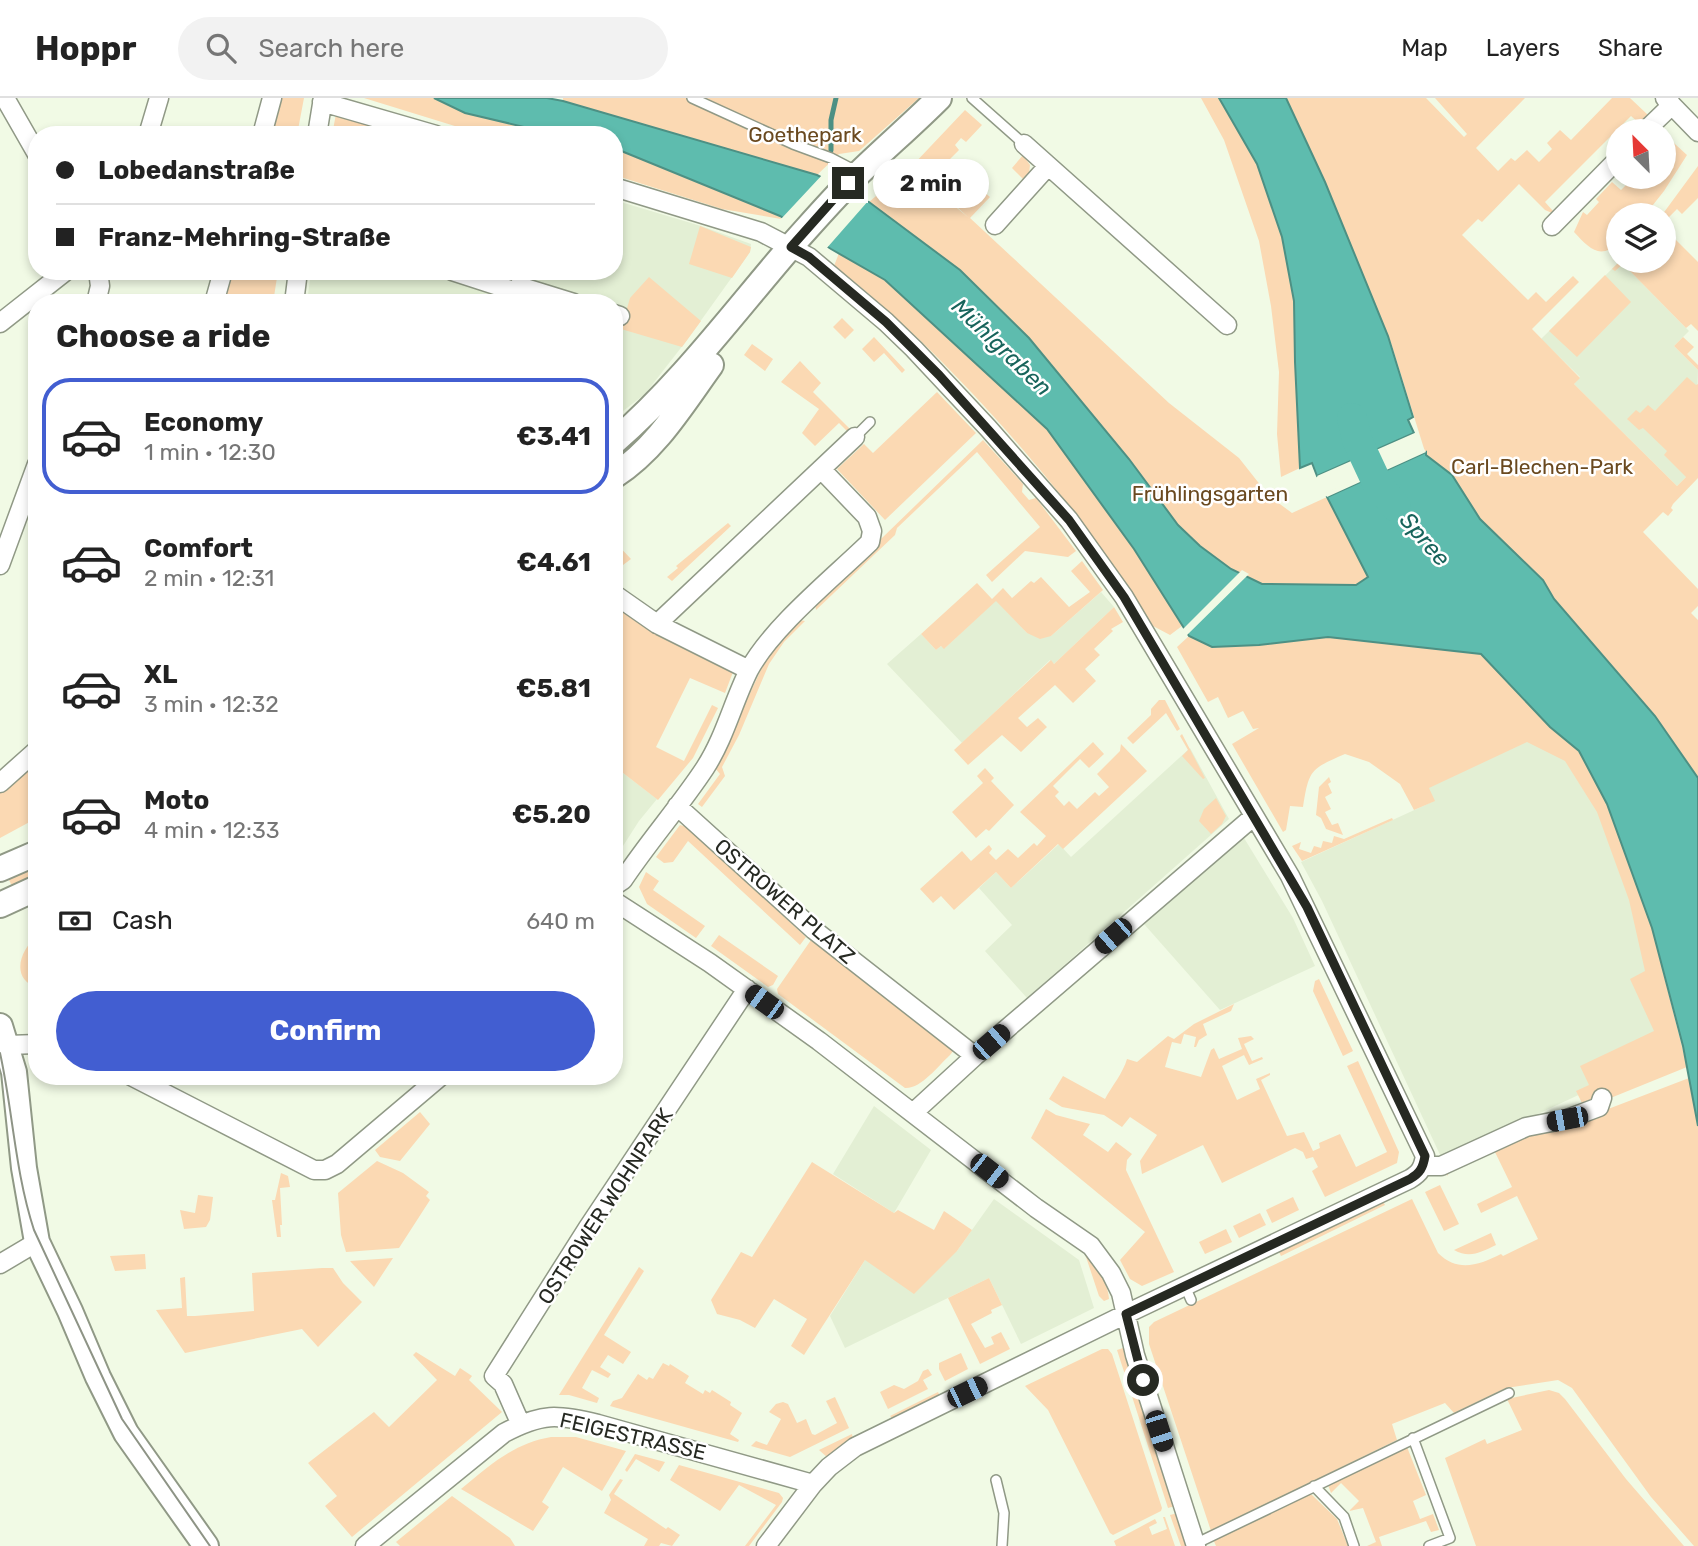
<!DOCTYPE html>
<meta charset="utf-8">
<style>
body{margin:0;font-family:Rubik,sans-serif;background:#f2f2f2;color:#222;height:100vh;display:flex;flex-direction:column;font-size:26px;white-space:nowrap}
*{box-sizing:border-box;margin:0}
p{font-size:23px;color:#767676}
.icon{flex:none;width:38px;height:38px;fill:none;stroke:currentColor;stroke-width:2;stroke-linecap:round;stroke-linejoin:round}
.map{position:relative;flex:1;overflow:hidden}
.sheet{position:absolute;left:28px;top:196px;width:595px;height:791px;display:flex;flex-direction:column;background:#fff;border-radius:28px;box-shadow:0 4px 10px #0003}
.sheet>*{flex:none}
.guide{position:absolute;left:28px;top:28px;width:595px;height:154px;border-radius:28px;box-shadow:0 4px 10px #0003;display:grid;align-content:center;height:154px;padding:0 28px;background:#fff}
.needle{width:46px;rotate:336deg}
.tools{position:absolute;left:1606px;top:21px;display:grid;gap:14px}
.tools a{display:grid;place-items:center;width:70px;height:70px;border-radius:50%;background:#fff;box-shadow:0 4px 10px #0003;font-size:35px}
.end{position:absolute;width:32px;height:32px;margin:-16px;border:9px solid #262922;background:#fff;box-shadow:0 0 0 4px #fff}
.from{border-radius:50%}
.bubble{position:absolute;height:49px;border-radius:24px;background:#fff;box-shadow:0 4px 10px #0003;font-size:23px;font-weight:700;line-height:49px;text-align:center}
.car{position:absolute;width:21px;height:42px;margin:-21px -10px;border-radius:9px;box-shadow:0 0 5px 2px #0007;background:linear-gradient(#222 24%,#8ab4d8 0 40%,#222 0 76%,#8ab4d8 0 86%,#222 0)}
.guide b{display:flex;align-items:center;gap:24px;height:66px;font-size:26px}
.guide b+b{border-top:2px solid #e0e0e0}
.guide i{width:18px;height:18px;background:#222}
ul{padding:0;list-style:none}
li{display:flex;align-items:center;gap:21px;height:116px;margin:0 14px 10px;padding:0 14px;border:4px solid transparent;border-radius:28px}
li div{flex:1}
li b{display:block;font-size:26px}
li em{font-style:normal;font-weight:700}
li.selected{border-color:#425ed1}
li>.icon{width:63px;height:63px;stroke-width:1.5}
h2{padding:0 28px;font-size:32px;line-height:84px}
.pay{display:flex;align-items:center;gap:18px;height:77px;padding:0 28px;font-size:26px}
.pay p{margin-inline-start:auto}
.action{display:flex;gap:14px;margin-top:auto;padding:14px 28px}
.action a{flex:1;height:80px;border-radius:42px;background:#425ed1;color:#fff;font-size:28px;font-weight:700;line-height:80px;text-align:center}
header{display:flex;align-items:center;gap:42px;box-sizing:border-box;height:98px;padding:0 35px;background:#fff;border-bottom:2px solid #e0e0e0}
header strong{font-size:33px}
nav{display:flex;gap:38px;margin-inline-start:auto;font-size:24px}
.search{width:490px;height:63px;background:#f2f2f2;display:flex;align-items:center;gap:18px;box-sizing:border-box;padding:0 24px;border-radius:38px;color:#767676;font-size:26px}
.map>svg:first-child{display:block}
.built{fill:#e3efd4}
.green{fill:#fbd9b3}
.water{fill:#5ebcae;stroke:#4d9084;stroke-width:2}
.pier{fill:#f1fae5}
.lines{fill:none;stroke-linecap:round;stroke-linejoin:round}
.stream{stroke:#4d9084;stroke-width:5}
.river{stroke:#5ebcae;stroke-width:30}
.service-casing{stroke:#909986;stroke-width:12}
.minor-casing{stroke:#909986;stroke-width:21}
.secondary-casing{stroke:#909986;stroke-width:28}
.service{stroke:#fff;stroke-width:9}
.minor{stroke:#fff;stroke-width:18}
.secondary{stroke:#fff;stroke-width:24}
.tram{stroke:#8e9486;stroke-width:2}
.route{stroke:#262922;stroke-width:9}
.labels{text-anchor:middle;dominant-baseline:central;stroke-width:5;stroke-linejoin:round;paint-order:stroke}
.park-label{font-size:21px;fill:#6a491f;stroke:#fff}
.street-label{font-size:21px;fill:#262922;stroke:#fff}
.water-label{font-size:23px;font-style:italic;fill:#17645b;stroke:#fff}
</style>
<header>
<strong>Hoppr</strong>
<div class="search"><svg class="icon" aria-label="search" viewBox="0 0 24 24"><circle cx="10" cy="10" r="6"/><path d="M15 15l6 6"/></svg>Search here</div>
<nav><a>Map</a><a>Layers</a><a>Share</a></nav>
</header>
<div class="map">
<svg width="1698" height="1448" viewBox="0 0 1698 1448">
<rect width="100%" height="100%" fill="#f1fae5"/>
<path class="built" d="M614,102L701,128L751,146L750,154L687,242L645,296L614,320V205H307L311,173H614Z
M1620,163L1689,233L1674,248L1698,272L1695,370L1677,388L1574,286L1580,279L1541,241Z
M1101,494L1114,509L1054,566L1050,562L962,645L887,566L921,536L936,552L941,548L945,550L996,502L1027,535L1051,538Z
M1550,629L1580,653L1683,948L1442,1061L1322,803L1301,764L1434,703L1427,686Z
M1190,650L1229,721L1027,900L985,853L1012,827L979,790L996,774L1011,790L1059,746L1071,759Z
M614,668L657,701L639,723L614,762Z
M1244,740L1293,820L1315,868L1220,912L1144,826Z
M874,1008L931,1052L894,1115L833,1076Z
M994,1101L1079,1162L1094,1210L1021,1246L989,1180L845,1250L830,1218L865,1162L957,1153Z"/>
<path class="green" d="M282,0H304L297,37H272Z
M364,0H434L465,15L558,37H484Z
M563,0H919L859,53L839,56L817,77L563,3Z
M1201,0H1219L1257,66L1282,139L1294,203L1295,264L1300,370L1281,379L1277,336L1279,274L1271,208L1259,143L1224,42Z
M1286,0H1426L1464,39L1467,36L1435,0H1525L1476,50L1498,73L1511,60L1515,63L1527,52L1539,64L1552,51L1547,45L1560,32L1571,42L1612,0H1630L1648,17L1640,26L1631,18L1545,104L1553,113L1552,115L1545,112L1519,86L1482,124L1478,121L1462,137L1528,202L1536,194L1546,204L1573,178L1579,184L1532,231L1580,280L1574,286L1677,388L1686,379L1664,357L1667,353L1643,330L1639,332L1627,321L1636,312L1640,315L1648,307L1655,313L1687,279L1696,287L1698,286V380L1673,406L1671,410L1673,412L1668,418L1663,414L1643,434L1698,491V508L1691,515L1698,522V680L1655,618L1554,501L1543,482L1480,421L1452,377L1426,357L1391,245L1325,84Z
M965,12L982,27L966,44L961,40L955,47L959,52L950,61L960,70L959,72L990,99L970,120L1169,305L1239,360L1269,398L1292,415L1327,399L1369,479L1356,487L1262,486L1231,471L1200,448L1178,427L1129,361L960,172L869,104L909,70L969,120L912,68Z
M336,16L403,37H332Z
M1664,36L1687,57L1664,93L1645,117H1619V144C1600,163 1589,150 1574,134L1583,114L1587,117L1599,104L1596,101L1612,84L1621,92L1634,79H1664Z
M614,50L780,118L781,121L722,111L614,77Z
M1023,57L1030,67L1029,76L1024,82L1012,70Z
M1698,68V100L1682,116L1677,111L1664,124V117H1662Z
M700,128L751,149L750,154L732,180L689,166Z
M1664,130L1698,164V233L1691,226L1686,230L1623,166L1615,173L1612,171L1620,163H1664Z
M839,155L885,182L1047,331L1134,451L1182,528L1170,537L1153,528C1126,488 1099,447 1070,409C1004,325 919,233 834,168Z
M232,173H278L273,205H223Z
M1605,177L1631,204L1577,259L1549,233Z
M649,179L701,223L682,249L621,231L630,200Z
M842,220L854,232L845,241L833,229Z
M874,239L905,272L902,275L884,255L874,264L862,251Z
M1683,239L1694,249L1687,256L1698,267V272L1674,248Z
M752,246L773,261L765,273L744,257Z
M800,263L821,285L813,294L850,331L848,334L839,325L815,348L802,335L819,311L781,284Z
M937,294L976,335L885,422L837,371L864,346L873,355Z
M983,342L1023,386L1022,394L1029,402L1036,400L1076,453L1068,459L1025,453L992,484L986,477L1040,429L977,354L897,430L895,437L816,512L815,505Z
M728,425L731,428L672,483L667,479L678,470L676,468Z
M614,443L631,461L619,470L614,462Z
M1082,463L1103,492L1051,538L1040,541L1027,535L996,503L944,551L941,548L936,552L921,536L977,485L992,501L1003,490L1012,500L1031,483L1034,485L1041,479L1069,509L1090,494L1071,473Z
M614,507L730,570L733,574L725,595L690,580L656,649L684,663L712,607L718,610L693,660L658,702L614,668Z
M1114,509L1123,524L1111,531L1113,533L1094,551L1100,557L1085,571L1096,583L1073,605L1055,587L1018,620L1027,629L1038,620L1047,629L1021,654L1002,637L968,667L954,652L1051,562L1054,566Z
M799,522L805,523L784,544L769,566L739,637L722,669L725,678L702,709L698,706L720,676L715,670L766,561Z
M1189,538L1212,549L1259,547L1328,539L1481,556L1550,629L1580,653L1607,706L1652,830L1687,969L1613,999H1596L1582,1005L1576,993L1589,987L1580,968L1654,933L1630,881L1645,873L1629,802L1597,714L1565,663L1527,644L1429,690L1435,703L1414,712L1400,686L1369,664L1345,656C1310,671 1309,672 1303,709L1290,708L1286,732L1283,734L1232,646L1259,630L1253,631L1243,613L1228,620L1218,599L1208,604L1177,549Z
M1159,602H1165L1180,631L1177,633L1166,615L1133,646L1127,640L1151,617V611Z
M1182,636L1205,680L1203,681L1182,658L1188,652L1180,638Z
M1093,644L1104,656L1089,670L1080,661L1053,688L1059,694L1055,698L1064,708L1069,703L1077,711L1095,694L1099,698L1109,689L1097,676L1120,653L1121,646L1147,673L1063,751L1058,746L1011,790L996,774L954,812L941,798L933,805L920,791L962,753L971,763L989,747L992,751L989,755L996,762L1008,751L1018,760L1034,745L1037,748L1046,738L1020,714Z
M37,659V720L0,740V695Z
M985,670L994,680L991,683L1014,707L989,733L986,731L976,740L952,714L983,685L977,678Z
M1329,679L1331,684L1328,686L1332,695L1325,699L1331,711L1325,714L1332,727L1338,725L1343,737L1326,731L1321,720L1316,717L1319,689Z
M1216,700L1226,718L1222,726L1211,736L1199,723L1204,711Z
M1392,720L1393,722L1302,763L1292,748L1301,744L1299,751L1311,755L1314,748L1321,750L1323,743L1332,745L1334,738L1344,741Z
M680,727L687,729L806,839L800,847L688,743L673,764L664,765L656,759Z
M37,767V781L14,792L8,780Z
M646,774L659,783L653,792L705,828L696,840L647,806L639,789Z
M719,837L778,878L773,887L768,889L711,848Z
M37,838V890C10,880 20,852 37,838Z
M811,842L954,952L950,957C938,968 921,991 905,990L778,896L777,891Z
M1319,881L1353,953L1343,958L1313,893L1315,883Z
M1234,906L1231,913L1203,926L1207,937L1199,942L1196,949H1194L1196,939L1184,936L1181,946L1172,944L1165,969L1201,979L1211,952L1214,950L1219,961L1242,951L1238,940L1251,938L1254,941L1244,946L1252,963L1262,959L1263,961L1249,967L1244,957L1222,968L1237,1002L1260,991L1256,981L1270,975V977L1261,982L1287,1038L1304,1034L1313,1053L1320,1050L1319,1045L1340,1036L1356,1069L1387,1054L1347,968L1358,963L1399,1054L1397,1065L1325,1099L1312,1073L1318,1069L1313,1059L1306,1061L1303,1054L1295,1050L1222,1085L1203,1047L1142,1076L1140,1063L1157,1037L1130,1019L1122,1029L1104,1017L1062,1009L1049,1001L1063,978L1105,1001C1112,988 1123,975 1127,961L1137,964L1168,938L1174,941L1194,926Z
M1689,980L1698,1028V1448H1694L1651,1399L1572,1290L1558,1282L1506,1290L1454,1315L1445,1305L1392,1326L1397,1342L1211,1433L1149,1246V1229L1154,1224L1412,1101L1438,1155C1458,1175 1479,1167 1501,1156L1503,1158L1538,1141L1517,1098L1481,1115L1477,1106L1512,1089L1494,1052L1450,1073L1447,1078L1446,1074L1528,1034L1569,1026Z
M1046,1011L1056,1017L1090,1026L1083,1037L1108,1054L1116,1044L1132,1056L1127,1062L1126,1072L1174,1174L1142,1188L1130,1181L1120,1162L1145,1134L1031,1040Z
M420,1014L430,1026L400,1063L380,1059L375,1052Z
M377,1063L403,1075L429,1094L426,1098L430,1102L399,1150L346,1154L341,1137L338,1095Z
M812,1064L894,1115L898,1112L934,1132L944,1113L972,1132L957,1153L914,1196L865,1162L804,1257L791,1248L807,1221L774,1201L755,1230L740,1222L717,1216L711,1202L741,1154L752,1159Z
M281,1075L288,1078L290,1089L280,1090L282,1127H280L281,1139H277L272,1102H275Z
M1440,1087L1459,1126L1444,1133L1425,1094Z
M198,1097L213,1099L210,1122L206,1129L184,1131L180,1112L195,1115Z
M1293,1099L1299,1112L1272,1125L1266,1112Z
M1382,1102L1385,1107L1281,1158L1278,1152Z
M1260,1115L1266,1127L1239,1140L1233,1128Z
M1226,1131L1232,1144L1205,1156L1199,1144Z
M1491,1135L1496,1147C1481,1154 1470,1161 1454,1152Z
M145,1156L146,1171L115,1173L110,1158Z
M1085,1156C1096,1168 1108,1184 1109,1201L1104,1203L1099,1198Z
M393,1160L374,1189L350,1163Z
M639,1169L644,1173L604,1237L631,1254L623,1266L608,1257L600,1269L611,1276L608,1280L592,1272L582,1290L599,1300L597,1305L569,1297H559Z
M322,1170H333L343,1185L362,1204L318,1249L302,1231L185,1255L156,1212L182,1210L180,1180L185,1179L187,1218H195L254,1213L252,1175Z
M989,1180L1002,1207L991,1212L992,1215L971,1226L985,1250L994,1246L991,1239L1001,1234L1010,1251L980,1266L948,1200Z
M1123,1250L1175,1408L1168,1410L1117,1252Z
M1102,1251H1108L1112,1256L1162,1410L1161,1413L1113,1437L1110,1435L1048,1312L1025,1288Z
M416,1254L455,1278L460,1270L472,1278L469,1282L502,1314L352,1439L325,1408L337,1398L308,1365L374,1314L389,1329L437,1282L413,1257Z
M961,1255L968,1271L945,1283L939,1271V1265Z
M663,1265L669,1268L670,1266L689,1278L685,1285L703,1296L705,1292L710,1295L712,1292L731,1304L730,1307L742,1315L730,1336L739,1342L738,1344L610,1308L613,1303L622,1300L638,1276L647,1282L649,1279L653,1281Z
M928,1271L932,1277L923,1282L928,1291L888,1311L880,1294L894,1287L904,1291L918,1283L923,1273Z
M1549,1292L1559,1295L1565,1301L1626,1381L1684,1448H1476L1445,1360L1485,1341L1487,1346L1522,1332L1507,1301Z
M938,1294L941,1300L894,1322L890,1318Z
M835,1299L849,1330L790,1359L751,1348L756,1343L767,1347L781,1321L769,1314L776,1306L783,1304L788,1306L797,1325L806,1321L812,1336L815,1337L837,1325L826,1303Z
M852,1336L853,1343L828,1360L819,1352Z
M551,1339H576L626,1353L602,1393L563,1369L542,1404L549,1409L533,1433L461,1391C489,1368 514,1345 551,1339Z
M1407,1349L1426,1397L1413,1403L1420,1421L1433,1416L1439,1432L1431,1434L1426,1423L1379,1439L1382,1448H1367L1376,1444L1363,1410L1349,1413L1359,1403L1341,1385L1331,1395L1328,1387Z
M635,1356L665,1364L659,1374L636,1361L627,1374L625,1372Z
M679,1367L779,1395L783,1400L782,1404L749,1448H745L776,1407L739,1387L720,1413L670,1382Z
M620,1381L623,1382L614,1396L666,1431L668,1429L680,1437L672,1448L661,1445L659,1448H644L648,1441L604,1415L611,1402L609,1397Z
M1304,1397H1312L1337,1421L1348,1448H1216L1213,1441Z
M452,1398L510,1440L515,1448H400L396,1444Z
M1178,1415L1189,1448H1181L1170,1417Z
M1163,1419H1165L1175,1448H1116L1114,1443L1155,1421L1157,1425L1149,1429L1152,1437L1167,1431Z"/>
<path class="water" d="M434,0H547L563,3L817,77L869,104L960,172L1029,240L1129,361L1178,427L1200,448L1231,471L1262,486L1356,487L1368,479L1327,399L1426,354V357L1452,377L1480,421L1543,482L1554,501L1655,618L1698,680V1028L1683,948L1652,830L1607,706L1579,653L1550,629L1481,556L1328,539L1259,547L1212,549L1189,538L1134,451L1047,331L885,182L831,151L780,118L614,50V37H558L465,15Z
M1219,0H1286L1325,84L1388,238L1413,319L1408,322L1414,335L1317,378L1312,365L1300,370L1295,264L1294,203L1282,139L1257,66Z"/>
<path class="pier" d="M823,76L869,102L826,151L781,121Z
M1417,334L1415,339L1319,381L1317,378Z
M1424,351L1426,354L1327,399L1325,395Z
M1242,472L1249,476L1185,539L1181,533Z"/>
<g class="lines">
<path class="stream" d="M831,52V22L836,0"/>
<path class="river" d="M1352,320L1357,342L1378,387L1396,409"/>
<g class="service-casing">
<path id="service" d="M692,0L793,46L831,60L858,74
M972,0L1024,46
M855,339L870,324
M1185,1188L1191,1202
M1413,1340L1450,1440L1429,1448
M996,1382L1004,1415L1002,1448
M1314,1388L1344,1419L1354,1448
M1195,1446L1509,1295"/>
</g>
<g class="minor-casing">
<path id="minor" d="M5,0L37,56
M1665,0L1698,34
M322,4L436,37
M1645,33L1672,7
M148,37L159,0
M262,37L272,0
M317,37L323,0
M1024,46L1227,227
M614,89L761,134L809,159L886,224L914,251L988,330L1069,422L1124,499L1290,778L1425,1058C1423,1070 1420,1075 1410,1081L1126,1216L855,1349L829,1369L813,1386L766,1448
M995,127L1048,68
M1552,128L1619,60
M452,173L517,194
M519,188L574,205
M96,205L100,188L98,173
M214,205L223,173
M294,205L298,173
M614,216L620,218
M0,225L66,173
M0,467L37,366
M614,496L657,526L749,572
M657,526L855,339
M0,685L37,652
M677,708L814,832L975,958
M614,788L623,782C649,743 680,708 705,670C725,639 733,604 749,572C772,529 834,479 870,444L872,433L867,419L821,371
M614,803L710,865L819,943L1036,1110L1091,1148L1111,1175L1121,1195L1135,1257L1196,1448
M8,947L37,946
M131,978L314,1072H325L337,1066L441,978
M914,1014L975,958L1253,719
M1423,1068H1441L1526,1029L1567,1021L1599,1009L1602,1000
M0,1166L37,1144
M521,1327L503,1286L494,1278L587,1131L747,891
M365,1448L504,1335C542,1315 557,1316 598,1326L813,1386"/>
</g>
<g class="secondary-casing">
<path id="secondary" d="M614,344C682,285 734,214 792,147C811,126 830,104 850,84C879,55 910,29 939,0
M614,378C656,351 682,307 711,267
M0,771L37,755
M0,807L37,790
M0,928L14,974L24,1070L37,1144L70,1213L98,1279L126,1335L206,1448"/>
</g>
<use href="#service" class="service"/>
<use href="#minor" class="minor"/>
<use href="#secondary" class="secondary"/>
<path class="tram" d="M0,955C13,1014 15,1074 34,1132L122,1321L210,1448"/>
</g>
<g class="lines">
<path class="route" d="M848,85L791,149L809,159L886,224L939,277L1069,422L1124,499L1307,809L1425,1058C1423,1070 1420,1075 1410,1081L1126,1216L1143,1282"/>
</g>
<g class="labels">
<g class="park-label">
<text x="805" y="36">Goethepark</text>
<text x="1542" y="368">Carl-Blechen-Park</text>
<text x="1210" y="395">Frühlingsgarten</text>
</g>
<g class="street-label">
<text transform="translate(785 803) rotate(41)">OSTROWER PLATZ</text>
<text transform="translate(605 1108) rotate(-57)">OSTROWER WOHNPARK</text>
<text transform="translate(633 1338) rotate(13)">FEIGESTRASSE</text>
</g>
<g class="water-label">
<text transform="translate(1002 249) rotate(44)">Mühlgraben</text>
<text transform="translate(1425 441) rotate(49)">Spree</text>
</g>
</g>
</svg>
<div class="tools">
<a><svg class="needle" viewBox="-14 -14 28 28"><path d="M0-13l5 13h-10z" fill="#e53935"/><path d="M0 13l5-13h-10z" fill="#767676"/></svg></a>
<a><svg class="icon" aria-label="layers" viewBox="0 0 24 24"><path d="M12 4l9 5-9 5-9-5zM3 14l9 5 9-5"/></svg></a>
</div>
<i class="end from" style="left:1143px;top:1282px"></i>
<i class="end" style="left:848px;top:85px"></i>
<div class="bubble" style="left:873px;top:61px;width:116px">2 min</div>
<i class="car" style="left:1113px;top:838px;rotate:229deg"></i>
<i class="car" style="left:764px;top:904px;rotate:306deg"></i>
<i class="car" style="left:991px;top:944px;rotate:49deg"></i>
<i class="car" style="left:1567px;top:1021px;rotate:259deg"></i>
<i class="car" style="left:989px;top:1073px;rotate:128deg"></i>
<i class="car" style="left:967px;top:1294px;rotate:64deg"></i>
<i class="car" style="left:1159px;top:1333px;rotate:162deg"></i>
<div class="guide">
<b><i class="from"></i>Lobedanstraße</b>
<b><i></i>Franz-Mehring-Straße</b>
</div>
<section class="sheet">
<h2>Choose a ride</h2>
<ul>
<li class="selected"><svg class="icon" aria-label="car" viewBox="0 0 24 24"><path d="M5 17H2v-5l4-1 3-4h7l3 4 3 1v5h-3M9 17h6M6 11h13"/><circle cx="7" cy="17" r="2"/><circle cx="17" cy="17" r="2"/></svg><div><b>Economy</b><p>1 min · 12:30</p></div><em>€3.41</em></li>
<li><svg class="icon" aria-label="car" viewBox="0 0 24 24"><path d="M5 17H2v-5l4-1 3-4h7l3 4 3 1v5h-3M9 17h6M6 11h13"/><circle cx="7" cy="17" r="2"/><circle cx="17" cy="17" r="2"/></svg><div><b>Comfort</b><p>2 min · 12:31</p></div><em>€4.61</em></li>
<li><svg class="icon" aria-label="car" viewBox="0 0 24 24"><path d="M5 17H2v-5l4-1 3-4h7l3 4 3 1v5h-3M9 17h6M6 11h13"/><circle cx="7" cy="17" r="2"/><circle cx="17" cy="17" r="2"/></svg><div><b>XL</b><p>3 min · 12:32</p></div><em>€5.81</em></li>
<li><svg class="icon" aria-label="car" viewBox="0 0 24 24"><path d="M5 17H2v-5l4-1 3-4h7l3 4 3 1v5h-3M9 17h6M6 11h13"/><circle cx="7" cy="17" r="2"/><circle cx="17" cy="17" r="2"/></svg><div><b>Moto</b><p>4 min · 12:33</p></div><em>€5.20</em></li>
</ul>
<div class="pay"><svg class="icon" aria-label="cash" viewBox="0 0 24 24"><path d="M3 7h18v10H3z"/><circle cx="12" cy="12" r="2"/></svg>Cash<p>640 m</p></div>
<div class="action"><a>Confirm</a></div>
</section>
</div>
